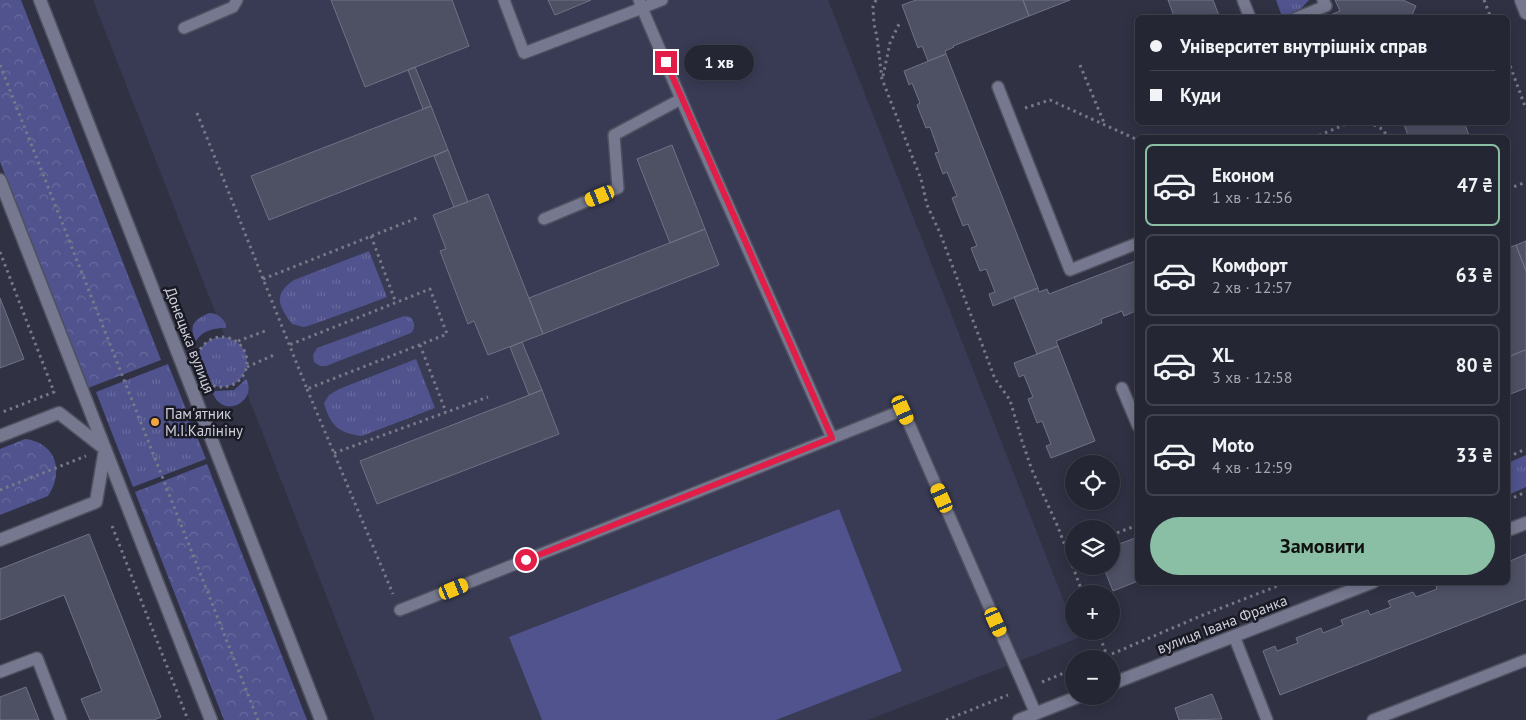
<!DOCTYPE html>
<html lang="uk">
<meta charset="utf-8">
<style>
body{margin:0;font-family:"PT Sans",sans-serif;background:#2c2e3b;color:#f1f3f6;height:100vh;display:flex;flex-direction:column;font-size:19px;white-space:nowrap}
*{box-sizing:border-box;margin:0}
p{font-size:16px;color:#a3a5ac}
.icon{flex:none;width:28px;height:28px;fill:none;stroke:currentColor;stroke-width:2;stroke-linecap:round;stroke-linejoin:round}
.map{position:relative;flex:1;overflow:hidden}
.drawer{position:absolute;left:1135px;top:135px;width:375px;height:450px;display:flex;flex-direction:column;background:#242633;border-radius:8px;box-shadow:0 2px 12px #0003,0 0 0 1px #41434e}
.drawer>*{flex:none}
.guide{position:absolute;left:1135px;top:15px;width:375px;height:110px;border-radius:8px;box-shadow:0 2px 12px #0003,0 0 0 1px #41434e;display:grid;align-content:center;height:110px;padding:0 15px;background:#242633}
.tools{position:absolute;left:1065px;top:455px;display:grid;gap:10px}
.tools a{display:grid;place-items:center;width:55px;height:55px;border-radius:50%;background:#242633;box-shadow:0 2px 12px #0003,0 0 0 1px #41434e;font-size:25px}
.end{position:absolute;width:22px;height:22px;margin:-11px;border:6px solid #e11d48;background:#fff;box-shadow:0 0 0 2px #fff}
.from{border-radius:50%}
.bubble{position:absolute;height:35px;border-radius:18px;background:#242633;box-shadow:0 2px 12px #0003,0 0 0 1px #41434e;font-size:16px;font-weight:800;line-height:35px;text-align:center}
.car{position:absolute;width:15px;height:30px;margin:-15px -8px;border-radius:6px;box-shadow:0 0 4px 1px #0007;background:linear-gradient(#f5c518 24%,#345 0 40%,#f5c518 0 76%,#345 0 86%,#f5c518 0)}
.guide b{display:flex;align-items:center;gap:18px;height:48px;font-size:19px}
.guide b+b{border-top:1px solid #41434e}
.guide i{width:12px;height:12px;background:#f1f3f6}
ul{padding:9px 0 0;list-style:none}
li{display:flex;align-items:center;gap:15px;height:82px;margin:0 10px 8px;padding:0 5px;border:2px solid #41434e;border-radius:8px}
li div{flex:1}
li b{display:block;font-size:19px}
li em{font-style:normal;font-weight:800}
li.selected{border-color:#8abfa5}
li>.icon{width:45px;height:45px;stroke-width:1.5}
.action{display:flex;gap:10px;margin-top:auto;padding:10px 15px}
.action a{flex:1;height:58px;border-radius:30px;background:#8abfa5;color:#111;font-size:20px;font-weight:800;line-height:58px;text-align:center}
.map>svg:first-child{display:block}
.built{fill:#393b54}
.grass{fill:url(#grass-tufts)}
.park{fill:url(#park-crowns)}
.garden{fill:#50538d}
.building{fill:#4e5064;stroke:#6f7287}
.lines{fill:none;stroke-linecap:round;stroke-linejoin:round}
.service-casing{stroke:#4f505f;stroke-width:14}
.pedestrian-casing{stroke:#4f505f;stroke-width:15}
.minor-casing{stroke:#4f505f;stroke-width:15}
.path{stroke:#777888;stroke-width:3;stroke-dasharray:2.5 4;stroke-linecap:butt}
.service{stroke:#75788e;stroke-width:11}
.pedestrian{stroke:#75788e;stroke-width:12}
.minor{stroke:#75788e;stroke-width:12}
.route{stroke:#e11d48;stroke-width:6}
.poi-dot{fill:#f2a540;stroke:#191a23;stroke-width:2}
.labels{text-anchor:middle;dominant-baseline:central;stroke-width:5;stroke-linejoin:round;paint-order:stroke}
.street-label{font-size:15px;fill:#cfd0dc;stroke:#191a23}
.poi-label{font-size:15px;fill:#cfd0dc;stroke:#191a23;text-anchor:start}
</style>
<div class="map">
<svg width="1526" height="720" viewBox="0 0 1526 720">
<defs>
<pattern id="grass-tufts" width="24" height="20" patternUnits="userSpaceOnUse" patternTransform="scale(1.25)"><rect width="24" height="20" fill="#50538d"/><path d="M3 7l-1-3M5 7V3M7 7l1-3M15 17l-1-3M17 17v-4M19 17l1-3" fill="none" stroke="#686b9c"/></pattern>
<pattern id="park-crowns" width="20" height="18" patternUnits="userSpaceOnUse" patternTransform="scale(1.25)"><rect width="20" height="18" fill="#50538d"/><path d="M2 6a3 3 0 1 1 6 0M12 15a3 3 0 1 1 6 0" fill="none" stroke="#686b9c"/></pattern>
</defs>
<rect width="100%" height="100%" fill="#303244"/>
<path class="built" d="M93,0H828L1074,627V631H1075L1078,638L868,720H375Z"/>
<path class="grass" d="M1276,0H1309C1300,10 1295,16 1281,14Z
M369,251L387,297L317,323L304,327L292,324C279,306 272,295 294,280Z
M209,313C218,313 221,317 226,324V328C214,328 203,330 196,341C188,325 194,320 209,313Z
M404,316L410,317C415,322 416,328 411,333L326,366H320L314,362L313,355L317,348Z
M197 362a25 25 0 1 1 50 0a25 25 0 1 1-50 0Z
M416,359L435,408L362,436C338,433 330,425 324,403L329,395L339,389Z
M168,364L206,459L133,487L96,392Z
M246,379C258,400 225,420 213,394L215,391L234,390Z
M1526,455V487L1508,495V463Z"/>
<path class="park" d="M0,0H21L161,360L88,388L0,162Z
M25,439C57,443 64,472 48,496L0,515V449Z
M207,464L307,720H224L135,492Z"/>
<path class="garden" d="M839,509L902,671L776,720H542L509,637Z"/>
<path class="building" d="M331,0H452L469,46L365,87Z
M548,0H591L555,15Z
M916,0H1023L1029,16L953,46L954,47L945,51L946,54L928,61L922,46L918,48L902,5Z
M1023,0H1070L1029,16Z
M1168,0H1213L1220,18H1171L1174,16Z
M1335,0H1403L1416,6L1412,15L1415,18H1323L1340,11Z
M946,54L1038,288L993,306L989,294L995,292L986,269L980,271L971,248L977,246L968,224L963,226L952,198L957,196L947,172L943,174L935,153L939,152L930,127L926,128L917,105L920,103L912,83L909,85L904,71Z
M415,67L431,106L423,109L408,70Z
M431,106L448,150L269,220L251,176Z
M1403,122H1464L1470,138H1409Z
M672,145L705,229L670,243L637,159Z
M448,150L468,202L454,207L434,156Z
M488,194L543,334L488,355L474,321L468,324L440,251L446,249L433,215Z
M705,229L719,265L543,334L529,298Z
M1526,241V271L1516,245Z
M1516,245L1526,271V351L1525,350L1508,357V248Z
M1138,260V310L1124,316L1122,311L1101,319L1102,323L1056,341L1058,346L1037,354L1014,297L1038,288L1039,292L1047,289L1049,294Z
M0,298L24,359L0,368Z
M522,342L542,390L529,395L510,347Z
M1058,346L1095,441L1051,458L1046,446L1051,444L1042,421L1037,423L1028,399L1033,397L1024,375L1019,377L1014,363Z
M1525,350L1526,351V388L1508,395V357Z
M542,390L559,434L377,504L360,461Z
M89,534L161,717L154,720H90L81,699L102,691L64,595L0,620V569Z
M1138,537V581L1113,591L1103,566H1111V547Z
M1526,554V599L1280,695L1263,651L1275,646L1277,651L1298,643L1296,638L1321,628L1323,633L1343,625L1341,620L1368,610L1370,615L1391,607L1388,601L1413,592L1416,597L1437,589L1435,583L1437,582H1508V562Z
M26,687L39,720H0V697Z
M1212,694L1222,719L1179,720L1175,708Z"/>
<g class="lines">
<g class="service-casing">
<path id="service" d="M504,0L524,53L642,8L694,129L832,438
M639,0L642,8L662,0
M1243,0L1250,18
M1296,18L1326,6L1323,0
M184,28L233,7L237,0
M998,87L1070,270L1138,243
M544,219L618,188L614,135L681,99
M1122,388L1138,426
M400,610L903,410L1036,714
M1234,636L1267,720
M0,672L37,658L61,720
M1373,720L1526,660"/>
</g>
<g class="pedestrian-casing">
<path id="pedestrian" d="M0,436L59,413L105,449L96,502L0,540"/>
</g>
<g class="minor-casing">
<path id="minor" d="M40,0L321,720
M1521,0L1526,13
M0,180L211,720
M1508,530L1526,523
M1111,684L1373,582
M1019,720L1080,696"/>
</g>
<path class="path" d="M876,0L873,6L874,24L877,37L882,79L921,179L927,205L940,233L995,379L1010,400L1022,441L1032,470L1058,527L1083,594
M1484,0L1491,18
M1445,17L1448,18
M1508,60L1526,109
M0,65L258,720
M1080,65L1105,125
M883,76L890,43L900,22
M1025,108L1050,100L1138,140
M197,113C234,205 270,297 307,389L447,334L430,289L289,345
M1368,122L1384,130L1387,138
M1313,138L1351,122
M1508,189L1526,182
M371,236L396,303
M0,252L54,392L0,413
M263,279L417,218
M197 362a25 25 0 1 1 50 0a25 25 0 1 1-50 0Z
M238,341L268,330
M420,345L446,412
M247,367L276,354
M307,389L393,594
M334,453L488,397
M1508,457L1526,449
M0,490L86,456
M1508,500L1526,492
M112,526L188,720
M1111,535L1138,525
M1067,552L1074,549
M1098,631L1107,656
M1100,659L1203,615L1288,582
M1042,682L1074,669
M946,720L1008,695"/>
<use href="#service" class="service"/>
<use href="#pedestrian" class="pedestrian"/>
<use href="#minor" class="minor"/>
</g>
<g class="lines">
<path class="route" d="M526,560L832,438L666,62"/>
</g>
<circle class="poi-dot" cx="155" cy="422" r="5"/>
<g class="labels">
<g class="street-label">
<text transform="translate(190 340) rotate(69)">Донецька вулиця</text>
<text transform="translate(1222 624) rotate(-21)">вулиця Івана Франка</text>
</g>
<g class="poi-label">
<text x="165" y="413">Пам'ятник<tspan x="165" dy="17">М.І.Калініну</tspan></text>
</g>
</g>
</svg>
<div class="tools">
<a><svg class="icon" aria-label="locate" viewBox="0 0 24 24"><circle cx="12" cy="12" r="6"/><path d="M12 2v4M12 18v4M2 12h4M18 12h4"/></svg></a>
<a><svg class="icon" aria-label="layers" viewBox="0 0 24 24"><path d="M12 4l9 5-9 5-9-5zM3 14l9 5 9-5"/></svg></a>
<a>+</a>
<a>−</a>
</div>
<i class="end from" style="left:526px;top:560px"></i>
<i class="end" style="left:666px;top:62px"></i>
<div class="bubble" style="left:684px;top:45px;width:70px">1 хв</div>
<i class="car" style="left:600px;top:196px;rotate:248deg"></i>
<i class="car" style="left:903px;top:410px;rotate:156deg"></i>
<i class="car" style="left:942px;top:498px;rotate:336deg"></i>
<i class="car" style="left:454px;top:589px;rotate:68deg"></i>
<i class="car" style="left:996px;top:622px;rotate:156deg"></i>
<div class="guide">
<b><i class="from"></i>Університет внутрішніх справ</b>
<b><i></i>Куди</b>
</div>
<section class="drawer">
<ul>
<li class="selected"><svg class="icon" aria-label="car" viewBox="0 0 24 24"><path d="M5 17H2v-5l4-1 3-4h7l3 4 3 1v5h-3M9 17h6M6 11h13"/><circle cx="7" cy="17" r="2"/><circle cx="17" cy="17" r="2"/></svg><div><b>Економ</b><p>1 хв · 12:56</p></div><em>47 ₴</em></li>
<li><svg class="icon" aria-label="car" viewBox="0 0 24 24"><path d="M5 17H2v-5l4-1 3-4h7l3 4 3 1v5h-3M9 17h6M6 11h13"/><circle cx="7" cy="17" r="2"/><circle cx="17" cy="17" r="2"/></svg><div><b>Комфорт</b><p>2 хв · 12:57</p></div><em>63 ₴</em></li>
<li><svg class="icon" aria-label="car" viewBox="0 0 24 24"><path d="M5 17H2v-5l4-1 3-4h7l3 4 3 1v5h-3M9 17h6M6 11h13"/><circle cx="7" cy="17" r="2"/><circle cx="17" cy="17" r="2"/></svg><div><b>XL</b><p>3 хв · 12:58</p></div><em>80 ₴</em></li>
<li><svg class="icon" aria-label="car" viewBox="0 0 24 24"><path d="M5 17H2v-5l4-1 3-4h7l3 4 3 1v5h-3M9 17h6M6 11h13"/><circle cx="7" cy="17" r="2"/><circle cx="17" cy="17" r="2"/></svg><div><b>Moto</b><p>4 хв · 12:59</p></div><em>33 ₴</em></li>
</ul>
<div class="action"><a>Замовити</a></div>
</section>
</div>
